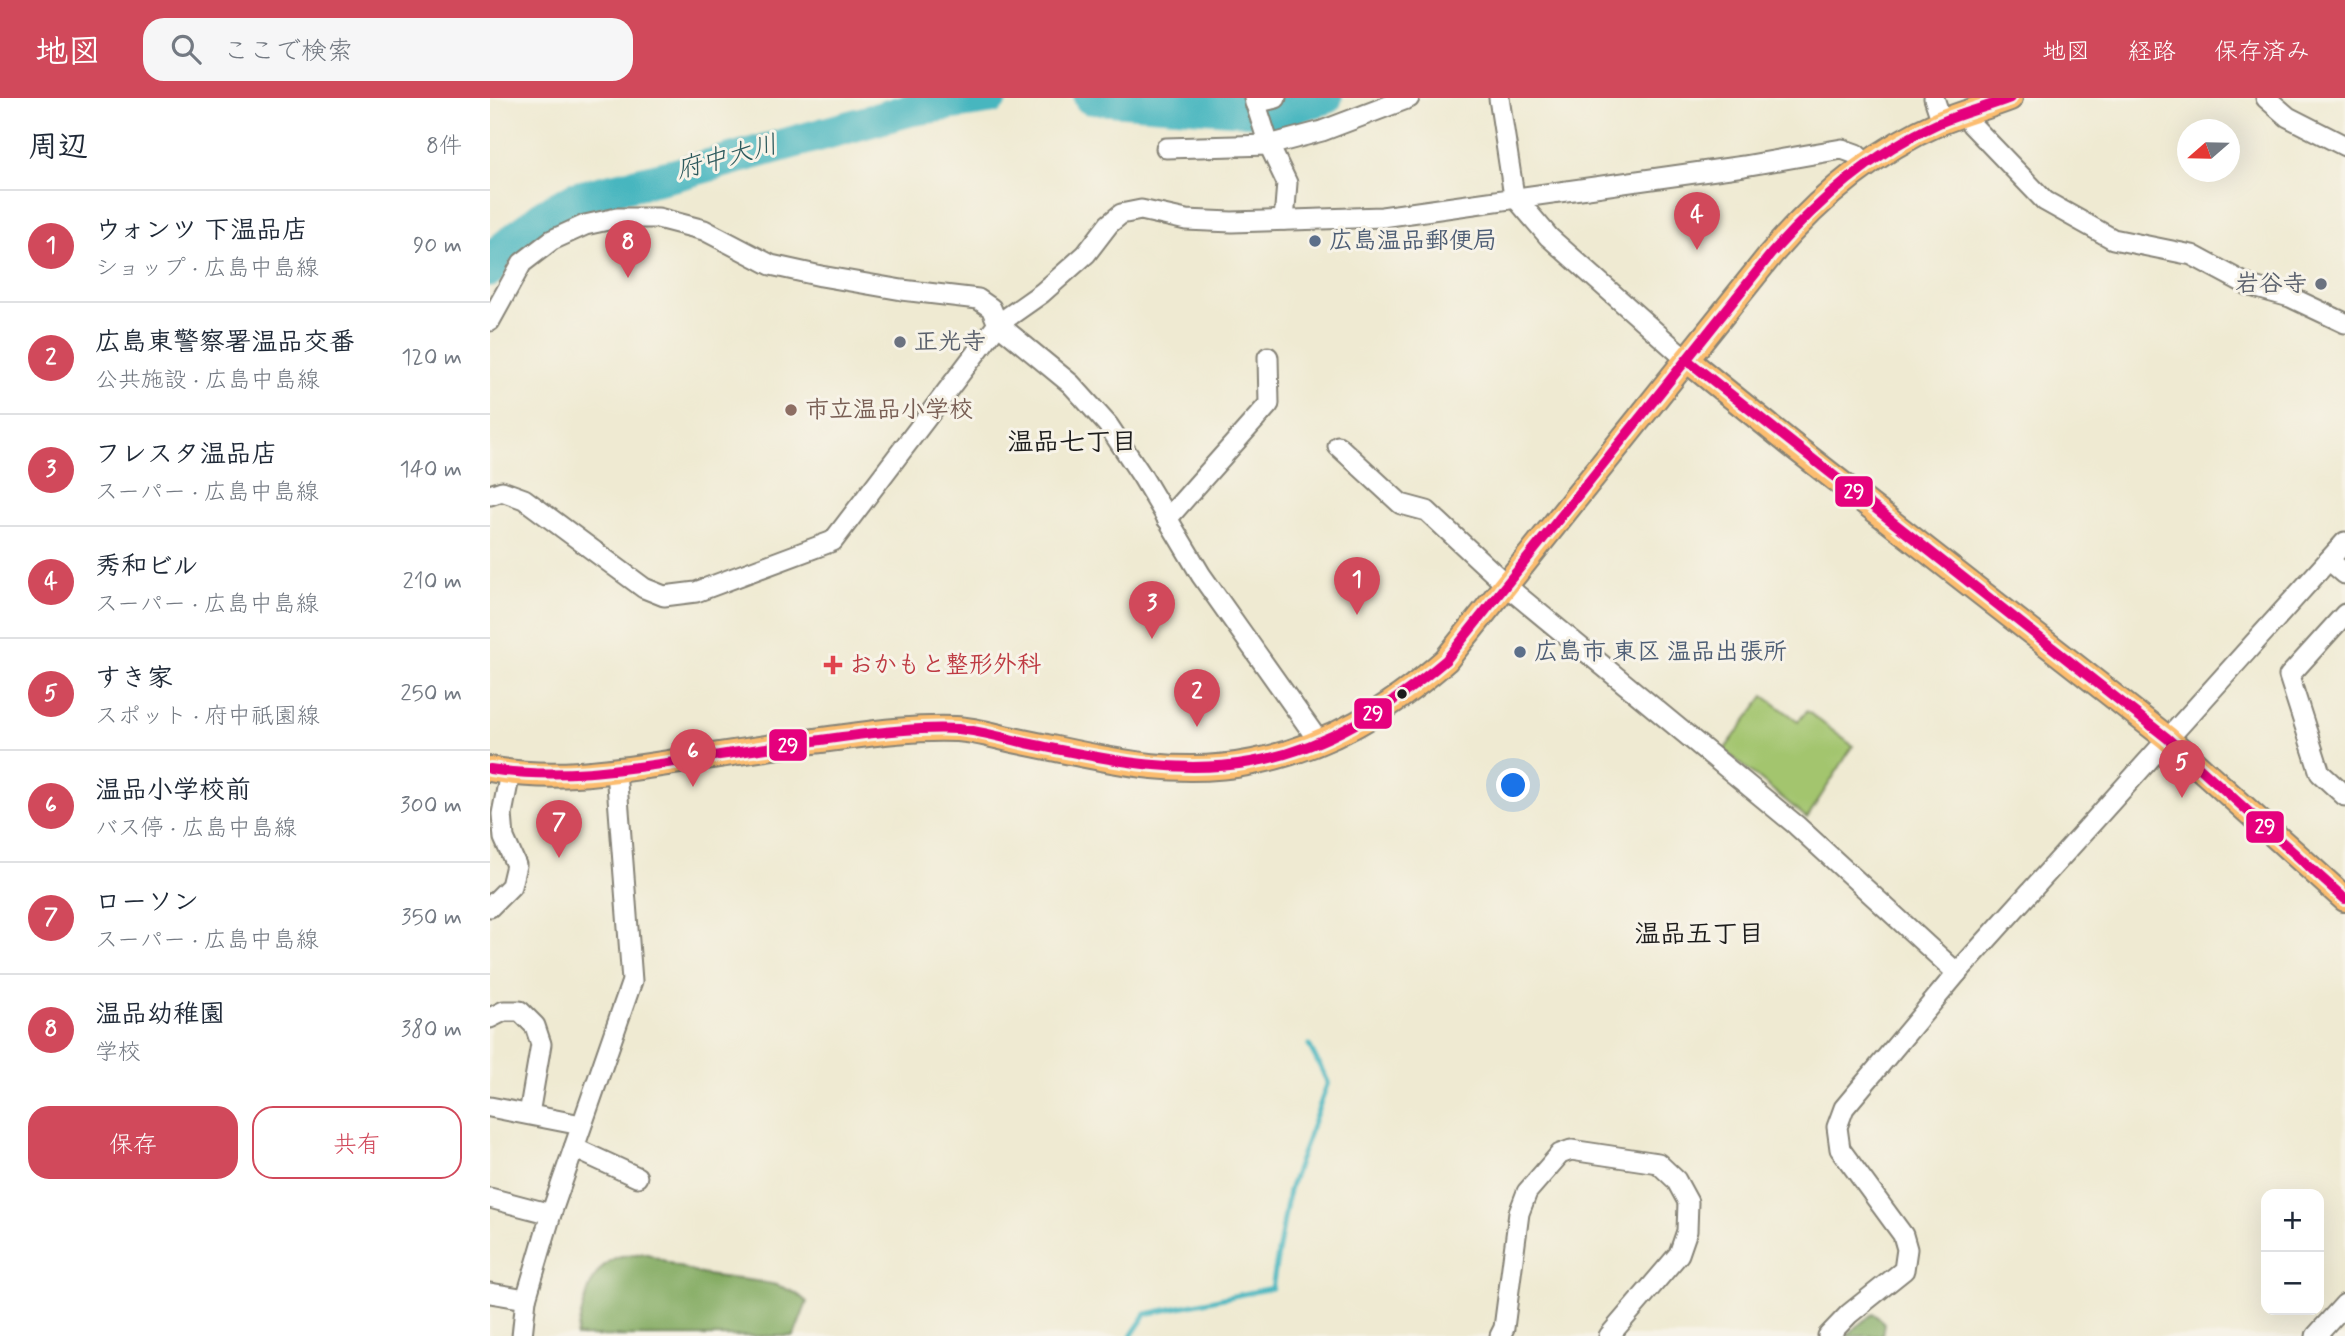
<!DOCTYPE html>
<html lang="ja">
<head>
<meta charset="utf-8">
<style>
	:root { --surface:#fff; --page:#f6f6f7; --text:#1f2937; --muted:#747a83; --line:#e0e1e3; --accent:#d1495b }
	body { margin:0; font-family:Mynerve,"Klee One",sans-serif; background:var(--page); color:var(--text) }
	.controls { position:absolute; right:21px; bottom:21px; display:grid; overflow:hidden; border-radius:14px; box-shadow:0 7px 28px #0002 }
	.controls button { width:63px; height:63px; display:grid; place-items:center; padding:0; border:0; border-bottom:2px solid var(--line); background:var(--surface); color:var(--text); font:35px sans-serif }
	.compass { position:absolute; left:1687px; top:21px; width:63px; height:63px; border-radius:50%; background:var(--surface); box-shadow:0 7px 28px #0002; rotate:250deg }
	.you { position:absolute; left:1024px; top:688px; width:24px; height:24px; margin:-18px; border:5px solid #fff; border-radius:50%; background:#1a73e8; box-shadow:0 0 0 10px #1a73e833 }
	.badge { display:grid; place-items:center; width:46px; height:46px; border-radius:50%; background:var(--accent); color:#fff; font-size:23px; font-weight:700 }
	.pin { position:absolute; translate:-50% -58px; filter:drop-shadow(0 2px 4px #0008) }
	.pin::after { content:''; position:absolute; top:37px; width:24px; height:21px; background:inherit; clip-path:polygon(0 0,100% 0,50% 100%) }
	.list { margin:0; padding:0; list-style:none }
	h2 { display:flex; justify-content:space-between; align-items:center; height:91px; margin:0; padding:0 28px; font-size:30px }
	h2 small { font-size:23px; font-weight:400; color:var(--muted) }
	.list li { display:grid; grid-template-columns:46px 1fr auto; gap:21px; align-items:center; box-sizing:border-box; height:112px; padding:0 28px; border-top:2px solid var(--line) }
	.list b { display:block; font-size:26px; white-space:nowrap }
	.list p { margin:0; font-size:23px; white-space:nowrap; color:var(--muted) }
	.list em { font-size:23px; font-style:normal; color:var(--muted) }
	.actions { display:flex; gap:14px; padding:21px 28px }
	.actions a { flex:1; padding:16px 0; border:2px solid var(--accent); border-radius:21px; text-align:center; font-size:24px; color:var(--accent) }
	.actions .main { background:var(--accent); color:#fff }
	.icon { flex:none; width:38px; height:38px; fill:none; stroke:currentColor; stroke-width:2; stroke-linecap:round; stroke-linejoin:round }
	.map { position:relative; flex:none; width:1855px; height:1238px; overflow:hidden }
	header { display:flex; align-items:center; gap:42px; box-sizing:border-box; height:98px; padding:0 35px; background:var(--accent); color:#fff }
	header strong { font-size:33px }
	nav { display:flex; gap:38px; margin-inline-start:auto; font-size:24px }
	.search { width:490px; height:63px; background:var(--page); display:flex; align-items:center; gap:18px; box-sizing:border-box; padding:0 24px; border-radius:21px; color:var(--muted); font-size:26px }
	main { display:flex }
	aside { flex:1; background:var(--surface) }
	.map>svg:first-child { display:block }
	.green { fill:#a3c56e; stroke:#607045; stroke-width:2 }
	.forest { fill:#82aa61; stroke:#4f633e; stroke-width:2 }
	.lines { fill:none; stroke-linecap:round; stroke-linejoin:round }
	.stream { stroke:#46b6bf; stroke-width:5 }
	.river { stroke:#46b6bf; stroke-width:33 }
	.minor-casing { stroke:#868377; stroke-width:23 }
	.major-casing { stroke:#868377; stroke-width:28 }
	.minor { stroke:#fff; stroke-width:19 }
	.major { stroke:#fcbd6f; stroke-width:24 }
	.bus-1-casing { stroke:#f7f3e8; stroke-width:16 }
	.bus-1 { stroke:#e5007d; stroke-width:10 }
	.service-dot { fill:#5c6f8a; stroke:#f7f3e8; stroke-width:2.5 }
	.worship-dot { fill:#6b7280; stroke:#f7f3e8; stroke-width:2.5 }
	.education-dot { fill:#8d6e63; stroke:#f7f3e8; stroke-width:2.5 }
	.health-dot { fill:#e0444e; stroke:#f7f3e8; stroke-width:2.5 }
	.bus-dot { fill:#1c1c1c; stroke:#f7f3e8; stroke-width:2.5 }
	.labels { text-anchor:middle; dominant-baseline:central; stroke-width:6; stroke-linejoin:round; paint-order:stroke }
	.service-label { font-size:24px; font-weight:bold; fill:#4e5e75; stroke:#f7f3e8; text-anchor:start }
	.worship-label { font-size:24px; font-weight:bold; fill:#5b616d; stroke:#f7f3e8; text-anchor:end }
	.education-label { font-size:24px; font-weight:bold; fill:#785e54; stroke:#f7f3e8; text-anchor:start }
	.health-label { font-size:24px; font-weight:bold; fill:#be3a42; stroke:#f7f3e8; text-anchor:start }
	.water-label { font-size:26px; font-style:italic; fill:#2d5a5d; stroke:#f7f3e8 }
	.neighbourhood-label { font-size:26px; font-weight:bold; fill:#1c1c1c; stroke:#f7f3e8 }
	.line-badge { stroke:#f7f3e8; stroke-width:2.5 }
	.badge-label { font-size:19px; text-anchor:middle; font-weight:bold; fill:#fff }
</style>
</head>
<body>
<header>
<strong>地図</strong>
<div class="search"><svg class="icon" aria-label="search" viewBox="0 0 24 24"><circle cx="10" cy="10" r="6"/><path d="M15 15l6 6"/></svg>ここで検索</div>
<nav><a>地図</a><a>経路</a><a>保存済み</a></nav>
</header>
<main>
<aside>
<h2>周辺<small>8件</small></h2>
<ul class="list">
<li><span class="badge">1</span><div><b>ウォンツ 下温品店</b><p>ショップ · 広島中島線</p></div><em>90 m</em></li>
<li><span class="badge">2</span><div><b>広島東警察署温品交番</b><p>公共施設 · 広島中島線</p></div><em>120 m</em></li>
<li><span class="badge">3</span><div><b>フレスタ温品店</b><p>スーパー · 広島中島線</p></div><em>140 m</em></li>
<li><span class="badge">4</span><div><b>秀和ビル</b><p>スーパー · 広島中島線</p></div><em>210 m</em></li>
<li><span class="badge">5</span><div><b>すき家</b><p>スポット · 府中祇園線</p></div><em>250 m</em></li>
<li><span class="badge">6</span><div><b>温品小学校前</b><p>バス停 · 広島中島線</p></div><em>300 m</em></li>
<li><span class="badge">7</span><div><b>ローソン</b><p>スーパー · 広島中島線</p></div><em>350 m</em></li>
<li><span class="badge">8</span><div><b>温品幼稚園</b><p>学校</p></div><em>380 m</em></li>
</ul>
<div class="actions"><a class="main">保存</a><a>共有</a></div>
</aside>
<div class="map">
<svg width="1855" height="1238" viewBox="0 0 1855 1238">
	<rect width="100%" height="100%" fill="#f7f3e8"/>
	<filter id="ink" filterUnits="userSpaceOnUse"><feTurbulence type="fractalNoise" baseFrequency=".0143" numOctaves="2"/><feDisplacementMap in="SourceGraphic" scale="14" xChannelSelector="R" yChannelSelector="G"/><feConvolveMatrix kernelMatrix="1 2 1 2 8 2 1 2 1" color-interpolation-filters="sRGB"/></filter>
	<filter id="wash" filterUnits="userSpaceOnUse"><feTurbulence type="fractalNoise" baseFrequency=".00686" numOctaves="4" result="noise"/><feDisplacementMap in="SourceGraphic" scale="28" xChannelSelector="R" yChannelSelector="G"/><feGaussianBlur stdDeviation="1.57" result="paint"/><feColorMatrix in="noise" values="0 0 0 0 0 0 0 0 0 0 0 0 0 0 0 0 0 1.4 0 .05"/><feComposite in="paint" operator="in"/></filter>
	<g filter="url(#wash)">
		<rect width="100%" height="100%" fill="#efead2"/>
		<!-- green -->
		<polygon class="green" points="1274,598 1308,623 1317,613 1363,648 1317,720 1234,652"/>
		<!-- forest -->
		<g class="forest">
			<path d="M155 1155C172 1161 190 1170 207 1175 242 1184 289 1177 317 1204L304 1238H86C93 1212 98 1169 128 1159 136 1156 147 1156 155 1155Z"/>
			<polygon points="1383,1215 1394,1225 1392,1238 1356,1238"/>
		</g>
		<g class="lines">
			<!-- stream -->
			<polyline class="stream" points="641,1238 656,1216 782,1190 799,1092 838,984 819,947"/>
			<!-- river -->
			<g class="river">
				<polyline points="600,0 788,14 836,0"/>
				<polyline points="0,172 8,154 55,116 85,100 188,76 420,12 501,0"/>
			</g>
		</g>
	</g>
	<g filter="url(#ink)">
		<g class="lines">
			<defs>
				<g id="minor">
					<polyline points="764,0 779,47 797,85 794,122"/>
					<polyline points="1009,0 1024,98 1059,139 1197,262"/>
					<polyline points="1444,0 1452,24"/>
					<polyline points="1776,0 1798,19 1855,48"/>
					<polyline points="765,5 786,0"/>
					<polyline points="1479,16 1481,26 1555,103 1623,141 1702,157 1760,188 1800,199 1855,225"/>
					<polyline points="676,50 779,47 832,33 919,0"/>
					<polyline points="0,223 32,165 62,142 95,127 127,120 168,120 214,132 281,167 331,178 412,192 488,201 501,210 508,226 581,286 618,327 652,378 711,477 830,645"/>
					<polyline points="848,348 911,406 937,413 1026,496 1306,727 1467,875"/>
					<polyline points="0,397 12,393 34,401 154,490 174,498 206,494 343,443 508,226 552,195 596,156 619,126 631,116 651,112 696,122 742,124 892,119 1254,68 1352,51 1366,56 1377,66"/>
					<polyline points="677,421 779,306 778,259"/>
					<polyline points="1839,462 1855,476"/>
					<polyline points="1855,516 1799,578 1830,675 1855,698"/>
					<polyline points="0,809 21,788 26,767 14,740 12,716 20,675"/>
					<polyline points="0,920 14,913 30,913 45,928 51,946 39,1016"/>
					<polyline points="0,1009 91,1027"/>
					<polyline points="84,1050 147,1079"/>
					<polyline points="0,1100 61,1116"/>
					<polyline points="0,1195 36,1201"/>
					<polyline points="32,1238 36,1201 61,1116 142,883 126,673"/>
					<polyline points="1010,1238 1014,1230 1029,1115 1037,1094 1070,1056 1081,1052 1168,1065 1186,1082 1198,1104 1197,1133 1189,1156 1119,1238"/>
					<polyline points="1338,1238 1359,1216 1414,1172 1417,1151 1413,1137 1350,1051 1347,1029 1354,1010 1467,875 1855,444"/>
					<polyline points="1826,1238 1855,1206"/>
				</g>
				<g id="major">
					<polyline points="1197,262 1301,346 1677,640 1855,801"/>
					<path d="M0 671C59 683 120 674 178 665 227 657 276 650 324 643 372 637 418 629 466 631 487 632 508 639 528 643 608 659 680 681 763 664 838 649 899 612 956 562L1281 156C1328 101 1382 54 1449 25 1472 15 1497 9 1520 0"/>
				</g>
			</defs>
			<!-- minor casing -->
			<use href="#minor" class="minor-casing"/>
			<!-- major casing -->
			<use href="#major" class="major-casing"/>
			<!-- minor -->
			<use href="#minor" class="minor"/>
			<!-- major -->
			<use href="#major" class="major"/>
			<defs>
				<g id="bus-1">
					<polyline points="1197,262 1677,640 1855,801"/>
					<path d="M0 671C69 682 137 671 205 661 254 653 303 646 352 639 391 634 430 629 468 631 491 633 514 640 536 645 611 660 685 678 761 664 836 651 899 610 956 562L1281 156C1329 102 1382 55 1449 25 1472 15 1497 9 1520 0"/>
				</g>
			</defs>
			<!-- bus-1 casing -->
			<use href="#bus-1" class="bus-1-casing"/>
			<!-- bus-1 -->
			<use href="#bus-1" class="bus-1"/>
		</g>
	</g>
	<!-- markers -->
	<g class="service-dot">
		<circle cx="825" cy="143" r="7"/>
		<circle cx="1030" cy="554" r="7"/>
	</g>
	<g class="worship-dot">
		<circle cx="1831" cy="186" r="7"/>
		<circle cx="410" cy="244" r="7"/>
	</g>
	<circle class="education-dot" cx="301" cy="312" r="7"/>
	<path class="health-dot" d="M339.5 556.5h7v7h7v7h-7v7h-7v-7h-7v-7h7z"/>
	<circle class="bus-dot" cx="912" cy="596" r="6"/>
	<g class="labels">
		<!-- service labels -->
		<g class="service-label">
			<text x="839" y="143">広島温品郵便局</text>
			<text x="1044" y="554">広島市 東区 温品出張所</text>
		</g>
		<!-- worship labels -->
		<g class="worship-label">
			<text x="1817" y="186">岩谷寺</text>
			<text x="424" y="244" text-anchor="start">正光寺</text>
		</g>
		<!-- education labels -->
		<g class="education-label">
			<text x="315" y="312">市立温品小学校</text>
		</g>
		<!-- health labels -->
		<g class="health-label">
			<text x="359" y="567">おかもと整形外科</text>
		</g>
		<!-- water labels -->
		<g class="water-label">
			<text transform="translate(237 60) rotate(-15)">府中大川</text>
		</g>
		<!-- neighbourhood labels -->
		<g class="neighbourhood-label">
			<text x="582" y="345">温品七丁目</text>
			<text x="1209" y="837">温品五丁目</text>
		</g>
	</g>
	<g class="line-badge">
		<rect x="1344" y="377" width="40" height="33" rx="7" fill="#e5007d"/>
		<rect x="863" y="599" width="40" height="33" rx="7" fill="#e5007d"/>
		<rect x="278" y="630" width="40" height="34" rx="7" fill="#e5007d"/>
		<rect x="1755" y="712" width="40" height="34" rx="7" fill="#e5007d"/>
	</g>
	<g class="badge-label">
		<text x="1364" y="400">29</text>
		<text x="883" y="622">29</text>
		<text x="298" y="654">29</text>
		<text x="1775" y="735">29</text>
	</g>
</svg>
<div class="controls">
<button>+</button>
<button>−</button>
</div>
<svg class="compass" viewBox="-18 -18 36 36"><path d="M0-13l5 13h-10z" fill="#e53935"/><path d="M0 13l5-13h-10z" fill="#747a83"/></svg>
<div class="you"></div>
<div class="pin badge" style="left:867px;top:517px">1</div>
<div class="pin badge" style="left:707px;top:629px">2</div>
<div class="pin badge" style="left:662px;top:541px">3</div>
<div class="pin badge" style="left:1207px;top:152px">4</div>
<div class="pin badge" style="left:1692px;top:700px">5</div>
<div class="pin badge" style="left:203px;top:689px">6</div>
<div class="pin badge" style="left:69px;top:760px">7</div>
<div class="pin badge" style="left:138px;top:180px">8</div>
</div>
</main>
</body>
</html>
